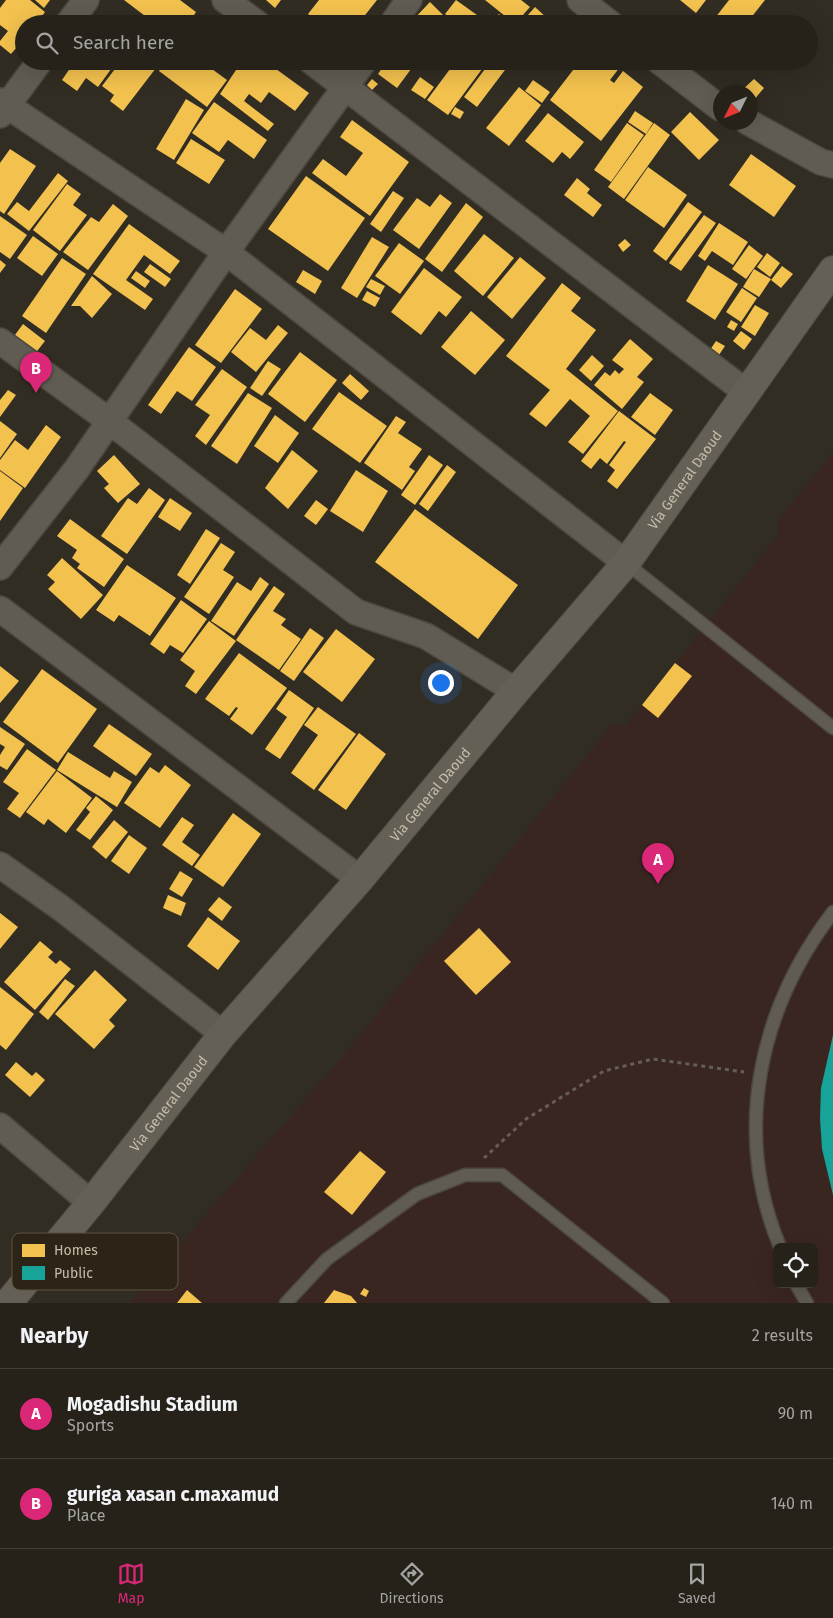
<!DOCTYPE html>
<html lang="en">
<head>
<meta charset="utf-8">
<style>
	:root { --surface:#26221a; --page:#322f27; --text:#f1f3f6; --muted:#a4a4a2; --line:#423f39; --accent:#db2777 }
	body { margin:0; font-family:"Fira Sans",sans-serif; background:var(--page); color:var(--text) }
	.controls { position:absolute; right:15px; bottom:15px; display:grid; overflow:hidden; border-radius:8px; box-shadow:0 5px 20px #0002 }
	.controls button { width:45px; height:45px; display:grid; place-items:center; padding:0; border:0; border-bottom:1px solid var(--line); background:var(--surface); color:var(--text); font:25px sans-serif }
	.compass { position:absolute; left:713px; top:85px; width:45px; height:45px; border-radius:50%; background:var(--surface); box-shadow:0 5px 20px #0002; rotate:227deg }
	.you { position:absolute; left:440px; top:682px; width:18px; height:18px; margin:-12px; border:4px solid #fff; border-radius:50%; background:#1a73e8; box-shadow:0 0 0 8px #1a73e833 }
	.badge { display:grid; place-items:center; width:32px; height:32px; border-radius:50%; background:var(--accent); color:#fff; font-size:16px; font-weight:700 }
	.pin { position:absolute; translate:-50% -41px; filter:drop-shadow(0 1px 2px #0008) }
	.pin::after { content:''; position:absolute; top:26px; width:18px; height:15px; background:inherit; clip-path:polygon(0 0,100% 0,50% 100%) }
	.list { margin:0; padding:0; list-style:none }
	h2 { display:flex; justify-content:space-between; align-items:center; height:65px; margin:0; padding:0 20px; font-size:21px }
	h2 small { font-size:16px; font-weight:400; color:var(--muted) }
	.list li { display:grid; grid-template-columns:32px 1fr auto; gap:15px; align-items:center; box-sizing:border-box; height:90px; padding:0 20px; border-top:1px solid var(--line) }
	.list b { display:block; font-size:19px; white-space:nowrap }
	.list p { margin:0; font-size:16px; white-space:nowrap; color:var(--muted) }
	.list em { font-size:16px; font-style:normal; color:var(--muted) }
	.icon { flex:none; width:28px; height:28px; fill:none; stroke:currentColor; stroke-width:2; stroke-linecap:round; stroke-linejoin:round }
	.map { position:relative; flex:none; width:833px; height:1303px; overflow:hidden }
	.search { position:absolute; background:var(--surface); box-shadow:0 5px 20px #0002; left:15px; right:15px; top:15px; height:55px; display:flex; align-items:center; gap:12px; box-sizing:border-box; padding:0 18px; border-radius:28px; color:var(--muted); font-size:19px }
	.sheet { height:245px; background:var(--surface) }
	nav { display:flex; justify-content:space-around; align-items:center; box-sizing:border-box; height:70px; border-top:1px solid var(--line); background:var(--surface); font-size:14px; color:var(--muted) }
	nav a { display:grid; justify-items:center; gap:2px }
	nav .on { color:var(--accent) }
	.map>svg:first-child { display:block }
	.green { fill:#3a2621; fill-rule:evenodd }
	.homes { fill:#f2c14e }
	.public { fill:#17a398 }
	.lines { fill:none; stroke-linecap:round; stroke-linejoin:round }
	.service-casing { stroke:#4c4841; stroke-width:15 }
	.minor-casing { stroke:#4c4841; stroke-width:28 }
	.secondary-casing { stroke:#4c4841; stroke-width:30 }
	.path { stroke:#645e56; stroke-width:3; stroke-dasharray:4 4; stroke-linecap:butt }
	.service { stroke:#605c52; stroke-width:12 }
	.minor { stroke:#605c52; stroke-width:25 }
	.secondary { stroke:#656056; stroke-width:28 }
	.labels { text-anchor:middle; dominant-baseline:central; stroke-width:5; stroke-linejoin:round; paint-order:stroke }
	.street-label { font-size:14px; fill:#c5bdaa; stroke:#2c2517 }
	.key { fill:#2c2517; stroke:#5a5343; stroke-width:1 }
	.key-label { font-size:14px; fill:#c5bdaa }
</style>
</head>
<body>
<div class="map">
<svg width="833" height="1303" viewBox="0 0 833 1303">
	<rect width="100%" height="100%" fill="#322d23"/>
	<!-- green -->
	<path class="green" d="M833 453V1303H130L355 1042 613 724 625 726 778 535V521ZM777 1247H814V1284H777Z"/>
	<!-- homes -->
	<g class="homes">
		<polygon points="6,0 30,0 45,12 36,24 24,24 24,39 11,54 0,45 0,41 8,31 0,25 0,8"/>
		<polygon points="35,0 50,0 44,8"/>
		<polygon points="124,0 180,0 196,12 188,24 151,24 153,22"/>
		<polygon points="266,0 281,0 275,8"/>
		<polygon points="319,0 377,0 358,24 332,24 336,19 333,16 327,24 320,24 308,14"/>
		<polygon points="456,0 484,20 481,24 458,24 445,14"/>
		<polygon points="485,0 521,0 530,7 515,24"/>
		<polygon points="680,0 706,0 696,13"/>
		<polygon points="729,0 765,0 746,24 722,24 715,18"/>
		<polygon points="430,2 452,24 409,24"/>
		<polygon points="535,7 548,19 543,24 520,24"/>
		<polygon points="499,14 511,24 490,24"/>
		<polygon points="75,61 117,61 98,87 86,78 77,91 62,80"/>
		<polygon points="121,61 147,61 156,68 123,111 110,101 114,95 102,86"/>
		<polygon points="166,61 201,61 227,80 207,107 159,71"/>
		<polygon points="242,61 265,61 309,93 295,111 269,92 261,103 249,94 244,101 274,124 268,131 220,94"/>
		<polygon points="387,61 417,61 397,88 378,74"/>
		<polygon points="456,61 488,61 448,115 427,100"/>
		<polygon points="491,61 502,61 508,66 477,107 464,97"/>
		<polygon points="580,61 612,61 620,67 610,80 614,83 623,71 643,87 601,141 550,100"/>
		<polygon points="420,77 434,87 425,99 411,90"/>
		<polygon points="372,79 378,84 372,90 367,85"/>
		<polygon points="754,79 764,88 752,102 750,92 740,92"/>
		<polygon points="533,80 550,92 542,103 525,91"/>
		<polygon points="519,87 541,105 509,146 486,128"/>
		<polygon points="186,99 204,110 174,160 156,149"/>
		<polygon points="214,102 267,140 254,159 228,140 219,152 192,133"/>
		<polygon points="455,107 464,112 460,119 451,114"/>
		<polygon points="635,111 653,123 646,134 628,122"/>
		<polygon points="690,112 719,140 699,160 671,132"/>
		<polygon points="548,113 584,142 570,159 562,152 553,163 525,141"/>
		<polygon points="352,120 409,162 370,216 312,173 323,159 346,176 363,153 340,137"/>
		<polygon points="627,123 644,135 611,182 594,170"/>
		<polygon points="654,123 670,135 624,199 608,187"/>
		<polygon points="191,139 225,160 209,184 176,163"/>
		<polygon points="10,149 36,166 4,214 0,211 0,163"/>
		<polygon points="751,154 796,186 774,217 729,185"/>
		<polygon points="648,167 687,195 664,228 625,200"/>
		<polygon points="58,173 68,181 29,231 7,214 17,202 29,211"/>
		<polygon points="306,176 365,218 328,271 268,229"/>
		<polygon points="577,178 590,189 587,193 602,205 593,217 564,195"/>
		<polygon points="67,184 81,194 73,205 87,215 60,251 33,230"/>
		<polygon points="393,191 404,198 381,232 370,224"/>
		<polygon points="440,194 452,203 419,249 393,230 417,198 430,207"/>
		<polygon points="688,202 702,212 666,261 653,251"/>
		<polygon points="466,203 483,217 442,272 425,259"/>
		<polygon points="113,204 128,216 88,270 63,252 91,217 99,222"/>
		<polygon points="704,215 716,223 681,271 669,263"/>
		<polygon points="0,216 27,235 10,259 0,252"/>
		<polygon points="719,223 748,242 733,265 712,251 705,261 698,256"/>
		<polygon points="129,224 180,261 170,274 144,255 126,280 153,299 145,310 93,274"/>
		<polygon points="484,234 514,258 483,296 454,271"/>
		<polygon points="33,236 58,254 42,276 17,258"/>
		<polygon points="372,237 389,247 357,298 341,288"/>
		<polygon points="625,239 631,245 623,252 618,245"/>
		<polygon points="399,243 424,261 400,294 375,276"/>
		<polygon points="749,245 763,256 746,279 732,269"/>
		<polygon points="767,253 780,263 770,277 757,267"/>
		<polygon points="520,257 546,278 512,319 487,297"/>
		<polygon points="62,258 86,274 46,333 22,316"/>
		<polygon points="0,260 6,265 0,273"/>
		<polygon points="150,264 171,279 165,287 144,272"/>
		<polygon points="708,265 738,284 715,320 686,301"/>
		<polygon points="782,266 793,274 781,288 771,280"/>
		<polygon points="424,268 462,297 446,317 439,311 421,335 391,312"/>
		<polygon points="754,269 771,279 759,297 743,287"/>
		<polygon points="303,270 322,281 315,294 296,282"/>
		<polygon points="136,271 150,281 145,288 131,278"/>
		<polygon points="92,276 112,294 92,318 80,306 71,306"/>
		<polygon points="371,279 385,286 380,295 366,287"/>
		<polygon points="562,283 581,298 571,311 596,330 566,369 618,411 583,454 568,442 590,416 570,399 546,427 529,414 550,390 506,356"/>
		<polygon points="742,288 757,298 741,322 726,312"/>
		<polygon points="235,289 262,309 221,363 195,345"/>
		<polygon points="367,291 380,298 375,307 362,300"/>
		<polygon points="755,305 769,313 755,336 741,327"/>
		<polygon points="471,311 505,340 475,375 441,347"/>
		<polygon points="731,320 738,324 734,331 727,327"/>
		<polygon points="23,324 45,341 34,355 12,339"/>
		<polygon points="278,325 288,333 256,372 231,352 250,328 266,340"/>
		<polygon points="741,331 752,339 744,350 733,341"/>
		<polygon points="630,339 653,359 637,377 644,382 622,409 594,385 605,372 610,376 615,370 619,374 624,369 612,360"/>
		<polygon points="716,341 725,346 719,355 710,350"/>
		<polygon points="189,347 216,367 192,401 177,391 161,414 148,405"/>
		<polygon points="300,352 337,380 305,422 268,394"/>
		<polygon points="592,355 604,366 591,381 579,370"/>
		<polygon points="268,361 281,369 262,396 250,388"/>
		<polygon points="222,369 247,387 206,445 195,436 210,415 195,405"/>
		<polygon points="350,374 369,391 361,400 342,383"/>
		<polygon points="8,390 16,395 0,417 0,400"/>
		<polygon points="339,392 387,426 360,463 312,429"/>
		<polygon points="248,393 272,408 237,464 211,446"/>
		<polygon points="650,393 673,410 655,435 631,417"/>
		<polygon points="619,411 656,439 617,489 607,481 615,470 609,465 626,442 624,441 607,464 600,458 591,469 581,461"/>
		<polygon points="275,415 299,433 278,463 254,446"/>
		<polygon points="396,416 406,422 398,433 422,449 409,467 415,471 402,490 364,463"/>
		<polygon points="0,421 17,434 0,458"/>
		<polygon points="46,425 61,437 25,488 0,470 0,460 15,440 28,450"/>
		<polygon points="292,450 318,471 288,509 265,488"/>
		<polygon points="114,455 140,484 118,503 104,488 109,484 97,471"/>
		<polygon points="429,455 443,465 415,505 401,495"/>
		<polygon points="447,465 456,472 428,511 419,504"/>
		<polygon points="356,470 388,491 363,532 330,511"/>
		<polygon points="0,471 23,488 0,521"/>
		<polygon points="149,488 165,500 127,554 101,536 128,498 137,504"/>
		<polygon points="170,498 192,513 180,531 158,517"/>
		<polygon points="316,500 328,509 316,525 304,516"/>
		<polygon points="415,509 518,585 478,639 375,562"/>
		<polygon points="70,519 124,559 104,587 77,568 80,564 72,558 77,550 57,536"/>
		<polygon points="206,529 220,538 190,584 177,575"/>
		<polygon points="221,543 235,552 223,570 234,577 209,614 184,597"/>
		<polygon points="62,558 103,595 81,619 48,589 55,582 47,575"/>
		<polygon points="127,565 176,598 150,636 119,615 114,622 96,610"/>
		<polygon points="260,577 269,584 234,636 211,621 237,582 251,591"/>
		<polygon points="274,586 285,594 273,611 286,619 281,625 301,639 279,670 236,640"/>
		<polygon points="181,600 207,619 183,653 170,645 164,654 150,644"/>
		<polygon points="209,621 236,641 196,694 185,686 195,671 180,660"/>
		<polygon points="310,628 324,638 294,681 280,671"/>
		<polygon points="336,629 375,659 342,702 303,672"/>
		<polygon points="239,653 287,688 252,735 230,719 238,708 236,707 229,716 205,699"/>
		<polygon points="675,663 692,676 658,718 642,705"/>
		<polygon points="0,666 19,681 0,703"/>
		<polygon points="42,669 97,709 58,763 3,722"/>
		<polygon points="289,690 314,708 280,759 265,749 287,717 276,709"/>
		<polygon points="318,707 356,734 314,790 291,773 318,735 304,725"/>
		<polygon points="109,724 152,754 136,776 93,746"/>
		<polygon points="0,727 25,744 7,770 0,766 0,755 5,747 0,744"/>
		<polygon points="359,733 386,754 346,810 318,790"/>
		<polygon points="27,749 56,770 20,818 7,809 19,793 3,782"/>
		<polygon points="68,752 110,778 114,771 132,782 117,807 57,770"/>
		<polygon points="165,765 191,785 160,828 124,803 150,767 159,773"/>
		<polygon points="57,771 92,798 66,833 48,819 44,825 26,812"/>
		<polygon points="96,796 113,810 90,840 76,830 90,812 86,808"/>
		<polygon points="233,813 261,834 223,887 194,867"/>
		<polygon points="182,817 194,825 182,842 200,855 192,866 162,845"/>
		<polygon points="114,820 128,832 106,859 92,847"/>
		<polygon points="129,835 147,848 129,874 111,861"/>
		<polygon points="180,871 193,879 182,897 169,889"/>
		<polygon points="168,895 186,903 181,916 163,908"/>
		<polygon points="219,897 232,907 222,921 208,910"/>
		<polygon points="0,913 18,927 0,949"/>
		<polygon points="208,917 240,941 218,970 187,946"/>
		<polygon points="479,928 511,962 476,995 444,961"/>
		<polygon points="40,941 53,952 48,957 56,964 60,960 71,969 35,1010 4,982"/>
		<polygon points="95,970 127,1000 109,1020 115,1026 94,1049 55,1014"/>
		<polygon points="65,979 75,986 48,1020 39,1012"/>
		<polygon points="0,987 34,1014 6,1050 0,1045"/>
		<polygon points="16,1062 32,1076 36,1072 45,1080 30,1097 5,1075"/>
		<polygon points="360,1151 386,1172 352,1215 324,1192"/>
		<polygon points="364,1288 369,1291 366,1297 360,1294"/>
		<polygon points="187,1290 202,1303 177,1303"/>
		<polygon points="334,1290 351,1296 357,1303 324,1303"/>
	</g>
	<!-- public -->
	<polygon class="public" points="833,1035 833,1195 822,1149 820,1118 821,1088"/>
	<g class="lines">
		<defs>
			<g id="service">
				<polyline points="626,563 833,728"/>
				<path d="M780 1247C732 1131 759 1009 833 912"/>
				<polyline points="796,1284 807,1303"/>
				<polyline points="286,1303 327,1259 417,1194 465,1175 502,1175 663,1303"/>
			</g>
			<g id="minor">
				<polyline points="225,0 258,24"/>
				<polyline points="580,0 611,24"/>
				<polyline points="68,24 86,0"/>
				<polyline points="392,24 409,0"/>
				<polyline points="311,61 746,392"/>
				<polyline points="659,61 720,108"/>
				<polyline points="0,101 226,252 626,563"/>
				<polyline points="0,115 40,61"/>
				<polyline points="748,122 821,162 833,165"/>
				<polyline points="0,341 108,420 356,612 426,636 516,691"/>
				<polyline points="0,567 76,470 226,252 364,61"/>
				<polyline points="0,609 360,879"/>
				<polyline points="0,865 61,908 223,1034"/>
				<polyline points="0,1126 91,1203"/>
			</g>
			<g id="secondary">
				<path id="s1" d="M8 1303 91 1203 223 1034 360 879 516 691 626 563 833 270"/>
			</g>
		</defs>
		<!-- service casing -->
		<use href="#service" class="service-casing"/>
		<!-- minor casing -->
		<use href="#minor" class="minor-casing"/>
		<!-- secondary casing -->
		<use href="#secondary" class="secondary-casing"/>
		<!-- path -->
		<polyline class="path" points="484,1158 526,1119 604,1071 653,1059 744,1072"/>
		<!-- service -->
		<use href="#service" class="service"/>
		<!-- minor -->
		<use href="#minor" class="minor"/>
		<!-- secondary -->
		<use href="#secondary" class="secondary"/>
	</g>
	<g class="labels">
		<!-- street labels -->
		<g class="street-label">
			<text stroke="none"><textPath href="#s1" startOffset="1066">Via General Daoud</textPath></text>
			<text stroke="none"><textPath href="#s1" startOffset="661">Via General Daoud</textPath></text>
			<text stroke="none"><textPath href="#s1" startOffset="256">Via General Daoud</textPath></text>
		</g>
	</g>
	<!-- legend -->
	<rect x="12" y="1233" width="166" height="57" rx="8" class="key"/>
	<rect x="22" y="1244" width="23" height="13" fill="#f2c14e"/>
	<rect x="22" y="1266" width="23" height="14" fill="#17a398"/>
	<g class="key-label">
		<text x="54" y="1255">Homes</text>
		<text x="54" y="1278">Public</text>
	</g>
</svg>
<div class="controls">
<button><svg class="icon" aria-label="locate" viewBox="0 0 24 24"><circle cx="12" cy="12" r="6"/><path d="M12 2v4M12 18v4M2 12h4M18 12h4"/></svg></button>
</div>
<svg class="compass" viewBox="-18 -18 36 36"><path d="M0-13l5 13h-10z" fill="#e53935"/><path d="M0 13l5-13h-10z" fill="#a4a4a2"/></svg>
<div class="you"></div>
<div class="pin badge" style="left:658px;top:884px">A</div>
<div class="pin badge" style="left:36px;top:393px">B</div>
<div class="search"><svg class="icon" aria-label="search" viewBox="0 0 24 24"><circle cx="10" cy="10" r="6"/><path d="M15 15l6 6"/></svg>Search here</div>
</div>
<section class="sheet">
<h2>Nearby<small>2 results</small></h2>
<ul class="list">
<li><span class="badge">A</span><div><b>Mogadishu Stadium</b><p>Sports</p></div><em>90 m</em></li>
<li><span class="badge">B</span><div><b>guriga xasan c.maxamud</b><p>Place</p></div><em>140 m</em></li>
</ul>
</section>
<nav>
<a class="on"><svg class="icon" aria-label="map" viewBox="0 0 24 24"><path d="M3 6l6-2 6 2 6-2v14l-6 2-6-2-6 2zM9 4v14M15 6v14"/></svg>Map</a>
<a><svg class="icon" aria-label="directions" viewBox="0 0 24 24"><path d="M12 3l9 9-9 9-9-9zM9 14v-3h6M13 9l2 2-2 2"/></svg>Directions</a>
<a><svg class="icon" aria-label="saved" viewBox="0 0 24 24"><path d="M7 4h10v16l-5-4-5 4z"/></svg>Saved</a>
</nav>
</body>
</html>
